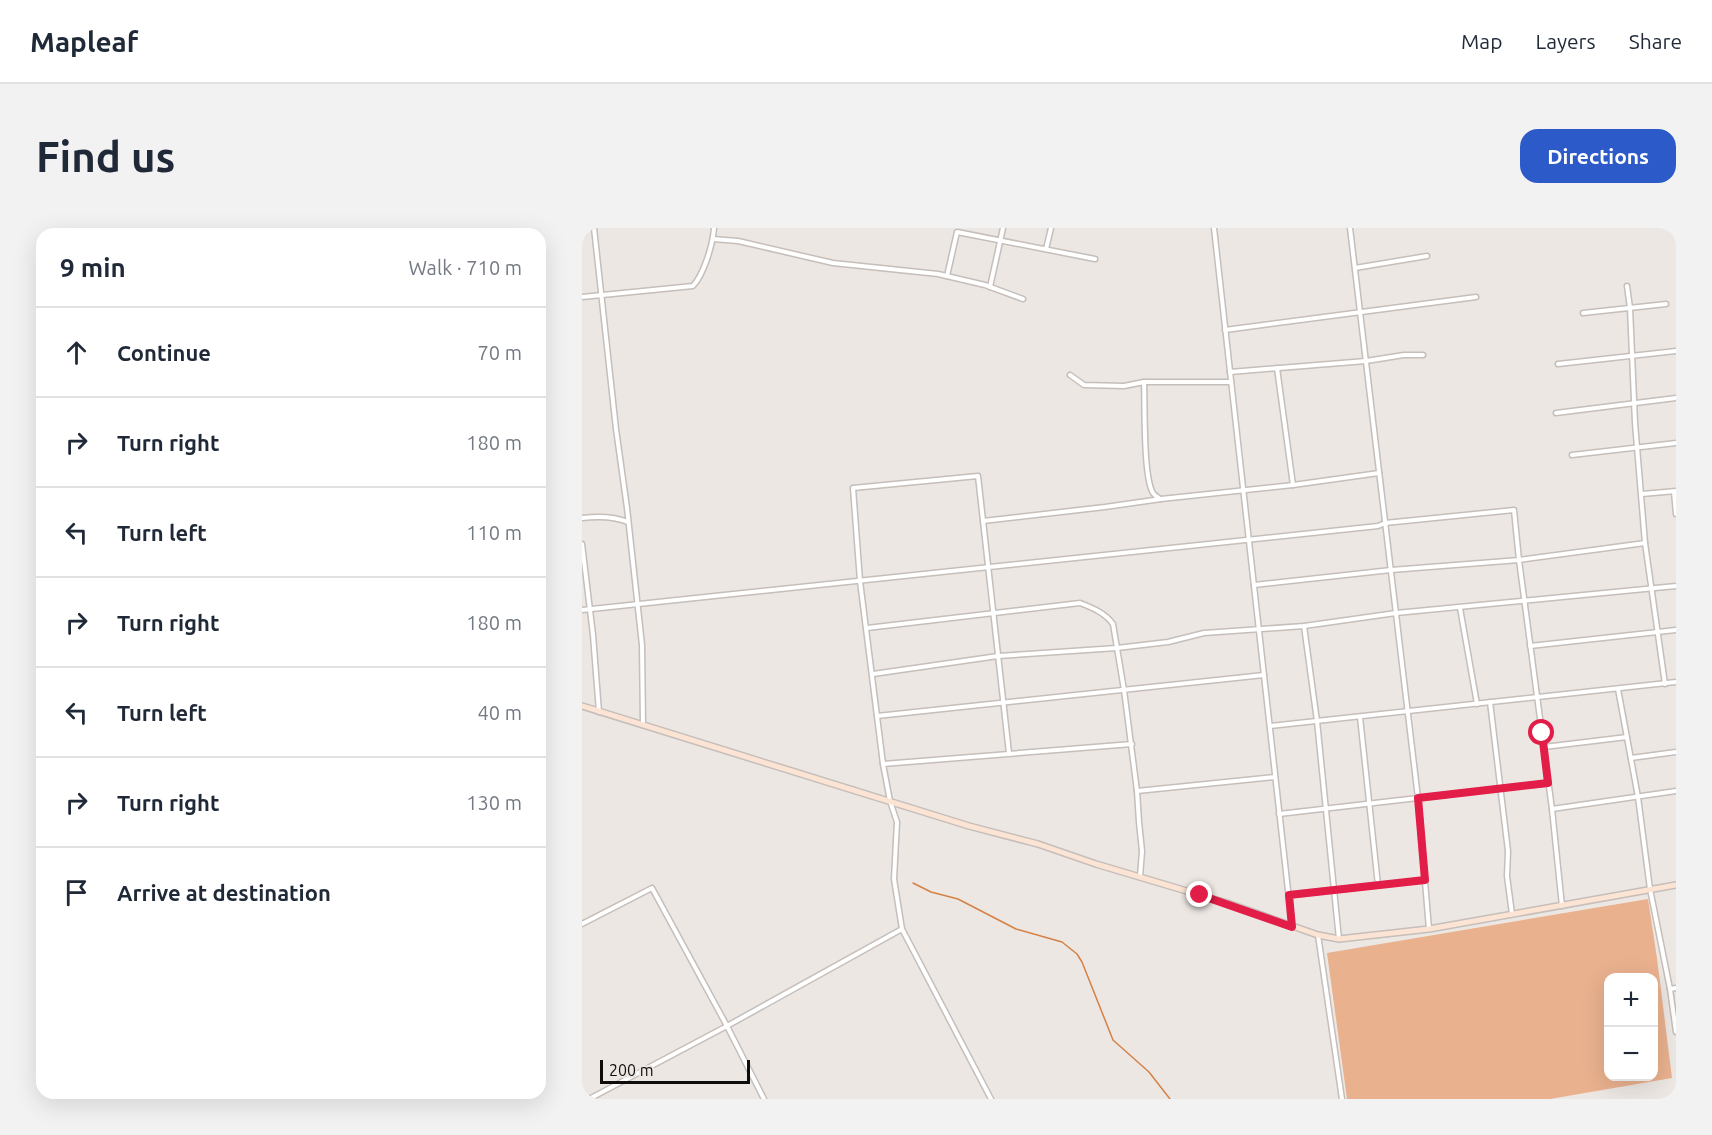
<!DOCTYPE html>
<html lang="en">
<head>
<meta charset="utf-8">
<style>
	:root { --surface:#fff; --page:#f2f2f3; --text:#1f2937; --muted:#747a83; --line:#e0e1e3; --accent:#2c5ac9 }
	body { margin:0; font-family:Ubuntu,sans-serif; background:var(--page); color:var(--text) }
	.controls { position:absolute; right:18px; bottom:18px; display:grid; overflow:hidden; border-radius:12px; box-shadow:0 6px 24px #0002 }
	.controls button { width:54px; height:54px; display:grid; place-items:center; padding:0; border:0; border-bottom:2px solid var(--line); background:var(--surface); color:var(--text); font:30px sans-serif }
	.scale { position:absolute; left:18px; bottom:15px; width:150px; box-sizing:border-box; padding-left:6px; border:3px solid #0f0d0c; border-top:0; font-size:16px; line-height:21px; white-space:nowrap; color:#0f0d0c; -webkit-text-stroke:4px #ede7e3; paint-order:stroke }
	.stop { position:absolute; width:18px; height:18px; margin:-14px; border:4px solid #e11d48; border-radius:50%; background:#fff }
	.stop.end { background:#e11d48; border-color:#fff; box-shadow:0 2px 6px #0008 }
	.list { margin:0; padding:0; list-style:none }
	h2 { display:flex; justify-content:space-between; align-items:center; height:78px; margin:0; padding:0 24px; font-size:26px }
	h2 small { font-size:20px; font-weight:400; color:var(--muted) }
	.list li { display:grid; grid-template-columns:39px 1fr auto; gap:18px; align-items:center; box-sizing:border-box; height:90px; padding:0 24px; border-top:2px solid var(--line) }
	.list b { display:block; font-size:22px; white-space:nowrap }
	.list em { font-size:20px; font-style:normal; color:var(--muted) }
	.icon { flex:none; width:33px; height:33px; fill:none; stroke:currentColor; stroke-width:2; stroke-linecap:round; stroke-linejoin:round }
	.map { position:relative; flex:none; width:1094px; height:871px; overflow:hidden; border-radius:18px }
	header { display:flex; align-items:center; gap:36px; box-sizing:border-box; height:84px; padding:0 30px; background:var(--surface); border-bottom:2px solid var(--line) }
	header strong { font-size:28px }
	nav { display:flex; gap:33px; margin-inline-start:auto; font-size:21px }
	.intro { display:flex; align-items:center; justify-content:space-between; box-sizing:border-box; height:144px; padding:0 36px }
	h1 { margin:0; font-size:42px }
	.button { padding:15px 27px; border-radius:18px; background:var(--accent); color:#fff; font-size:21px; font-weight:700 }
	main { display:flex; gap:36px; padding:0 36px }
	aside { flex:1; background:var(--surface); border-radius:18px; box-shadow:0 6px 24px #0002 }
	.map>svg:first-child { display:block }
	.green { fill:#e9b18e; fill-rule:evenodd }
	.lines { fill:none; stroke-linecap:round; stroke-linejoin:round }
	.stream { stroke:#d58145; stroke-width:1.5 }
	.street-casing { stroke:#c5beba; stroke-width:7 }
	.secondary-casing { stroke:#c5beba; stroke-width:8 }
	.street { stroke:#fff; stroke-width:4 }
	.secondary { stroke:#fce4d4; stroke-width:5 }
	.route { stroke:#e11d48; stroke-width:8 }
</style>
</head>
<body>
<header>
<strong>Mapleaf</strong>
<nav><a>Map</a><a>Layers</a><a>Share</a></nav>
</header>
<div class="intro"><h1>Find us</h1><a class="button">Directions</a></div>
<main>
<aside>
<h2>9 min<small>Walk · 710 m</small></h2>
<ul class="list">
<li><svg class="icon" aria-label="ahead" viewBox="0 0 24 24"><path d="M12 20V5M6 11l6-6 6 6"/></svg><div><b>Continue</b></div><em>70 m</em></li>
<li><svg class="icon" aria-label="right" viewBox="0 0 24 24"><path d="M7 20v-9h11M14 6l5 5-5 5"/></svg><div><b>Turn right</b></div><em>180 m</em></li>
<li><svg class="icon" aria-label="left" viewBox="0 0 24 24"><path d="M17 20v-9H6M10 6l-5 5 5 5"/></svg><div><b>Turn left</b></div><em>110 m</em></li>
<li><svg class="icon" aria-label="right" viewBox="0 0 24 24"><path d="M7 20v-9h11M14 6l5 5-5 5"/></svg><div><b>Turn right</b></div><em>180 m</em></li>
<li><svg class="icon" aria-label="left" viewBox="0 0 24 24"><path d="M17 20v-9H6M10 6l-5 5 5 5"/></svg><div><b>Turn left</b></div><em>40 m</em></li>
<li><svg class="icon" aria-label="right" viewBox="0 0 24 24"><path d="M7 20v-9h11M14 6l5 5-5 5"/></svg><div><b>Turn right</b></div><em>130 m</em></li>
<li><svg class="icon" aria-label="arrive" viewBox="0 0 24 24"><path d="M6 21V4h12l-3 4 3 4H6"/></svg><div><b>Arrive at destination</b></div></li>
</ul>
</aside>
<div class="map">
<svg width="1094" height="871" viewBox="0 0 1094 871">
	<rect width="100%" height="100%" fill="#ede7e3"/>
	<!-- green -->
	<path class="green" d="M1066 671 1075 730 1090 850 968 871H765L745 725ZM1026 750H1072V848H1026Z"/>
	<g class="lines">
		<!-- stream -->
		<polyline class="stream" points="331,655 349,664 376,671 434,701 480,714 495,726 500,734 531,812 567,844 588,871"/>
		<defs>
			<g id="street">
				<polyline points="12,0 34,201 45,280 60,417 61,497"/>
				<polyline points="632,0 710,698"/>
				<polyline points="768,0 836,570 847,701"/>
				<polyline points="131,11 156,13 251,35 356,46 403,57 441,71"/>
				<polyline points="464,21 469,0"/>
				<polyline points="773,40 845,28"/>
				<polyline points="365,48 375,4 513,31"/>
				<polyline points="1045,58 1048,80 1053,195 1063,315 1083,456"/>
				<polyline points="408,59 421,0"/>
				<path d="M0 69 111 58C122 46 131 16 132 0"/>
				<polyline points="1001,85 1084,76"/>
				<polyline points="643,102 894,69"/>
				<polyline points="976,136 1094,123"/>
				<polyline points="695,140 711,257"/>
				<polyline points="648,144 784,133 822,127 841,127"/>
				<polyline points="488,147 502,157 542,158 562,154 649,154"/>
				<path d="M562 154C563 176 561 249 571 265 573 268 574 268 578 271"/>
				<polyline points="974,185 1094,170"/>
				<polyline points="990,227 1094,215"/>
				<polyline points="1092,264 1094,286"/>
				<polyline points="1060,266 1094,263"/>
				<path d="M0 290C16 288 31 288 46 294"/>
				<polyline points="401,293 523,279 579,271 711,257 797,245"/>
				<polyline points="0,316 11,407 17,484"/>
				<polyline points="672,357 809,342 937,332 1063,315"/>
				<polyline points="878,380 895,476"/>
				<polyline points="0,382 796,298 803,295 932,282 937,332 970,581 980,678"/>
				<polyline points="722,398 735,493 757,711"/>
				<path d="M285 400 498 375C511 380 523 385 531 396L542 462 555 563 557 594 560 623 558 649"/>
				<polyline points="948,418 1094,402"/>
				<polyline points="291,446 416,428 535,420 586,414 622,405 722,398 814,385 1094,358"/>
				<polyline points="1036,461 1056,569 1068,661 1088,761 1094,804"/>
				<polyline points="908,474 926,623 925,648 930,686"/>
				<polyline points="295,488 682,447"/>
				<polyline points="778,489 796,657"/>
				<polyline points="688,498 1094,454"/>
				<polyline points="962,519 1045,509"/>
				<polyline points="1049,530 1094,524"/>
				<polyline points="301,536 550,516"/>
				<polyline points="555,563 693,549"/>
				<polyline points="970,581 1094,563"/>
				<polyline points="697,586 966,555"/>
				<polyline points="707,667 843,652"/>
				<polyline points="0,696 70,660 145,798 182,871"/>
				<polyline points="736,707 760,871"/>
				<polyline points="1088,761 1094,760"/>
				<polyline points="7,871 145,798 320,701"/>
				<polyline points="409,871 320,701 312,651 315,594 308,573 301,536 278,353 271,260 396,248 427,525"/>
			</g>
			<polyline id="secondary" points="0,478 387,598 456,616 514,636 645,675 736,707 757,711 847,701 1094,657"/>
		</defs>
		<!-- street casing -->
		<use href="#street" class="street-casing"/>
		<!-- secondary casing -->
		<use href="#secondary" class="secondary-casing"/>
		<!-- street -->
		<use href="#street" class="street"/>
		<!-- secondary -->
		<use href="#secondary" class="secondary"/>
	</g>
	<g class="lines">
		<!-- route -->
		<polyline class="route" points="618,667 710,699 707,667 843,652 836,570 966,555 960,505"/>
	</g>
</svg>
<div class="controls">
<button>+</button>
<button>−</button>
</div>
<div class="scale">200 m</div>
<div class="stop" style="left:960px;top:505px"></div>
<div class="stop end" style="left:618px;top:667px"></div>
</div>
</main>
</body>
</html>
